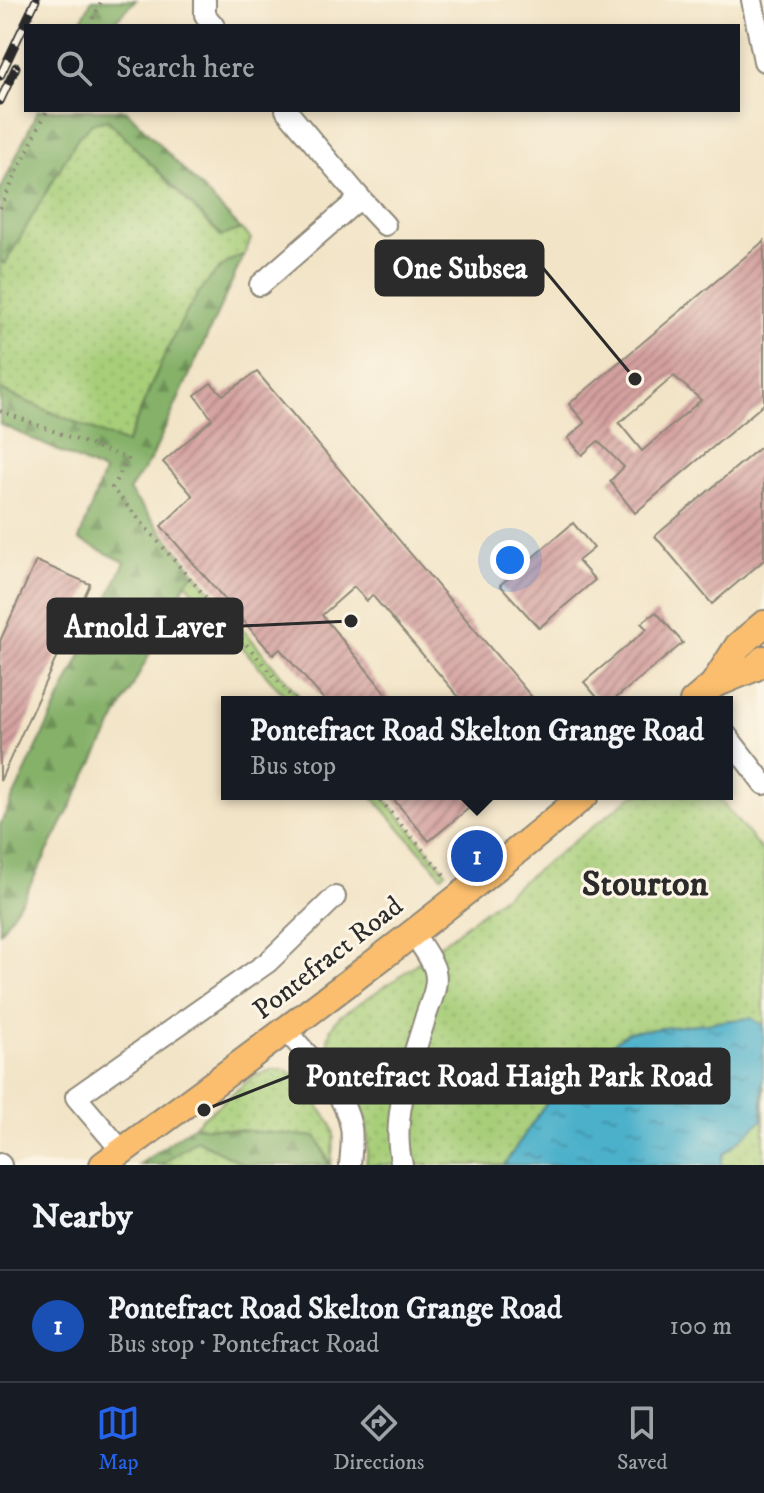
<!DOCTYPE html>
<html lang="en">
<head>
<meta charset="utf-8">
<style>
	:root { --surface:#171b24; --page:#20242c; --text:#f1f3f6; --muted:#9ea1a6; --line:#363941; --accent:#2563eb }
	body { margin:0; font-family:"IM FELL DW Pica",serif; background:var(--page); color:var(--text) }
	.you { position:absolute; left:510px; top:560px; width:28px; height:28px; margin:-20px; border:6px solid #fff; border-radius:50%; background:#1a73e8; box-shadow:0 0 0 12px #1a73e833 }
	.badge { display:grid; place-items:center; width:52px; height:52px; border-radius:50%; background:var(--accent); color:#fff; font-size:26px; font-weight:700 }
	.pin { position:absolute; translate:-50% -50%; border:4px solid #fff; box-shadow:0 2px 8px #0006 }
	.popup { position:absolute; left:221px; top:696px; width:512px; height:104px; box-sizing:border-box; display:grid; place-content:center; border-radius:0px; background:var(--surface); filter:drop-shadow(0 2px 6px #0005); font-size:26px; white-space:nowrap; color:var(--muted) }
	.popup b { font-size:30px; color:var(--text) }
	.popup::after { content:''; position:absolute; left:50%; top:100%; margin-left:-16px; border:16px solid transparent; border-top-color:var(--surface) }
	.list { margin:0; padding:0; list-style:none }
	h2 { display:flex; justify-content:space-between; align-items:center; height:104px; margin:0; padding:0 32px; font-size:34px }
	h2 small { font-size:26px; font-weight:400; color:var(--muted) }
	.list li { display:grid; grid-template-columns:52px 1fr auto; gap:24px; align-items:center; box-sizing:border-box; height:112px; padding:0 32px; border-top:2px solid var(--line) }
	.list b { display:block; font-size:30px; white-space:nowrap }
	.list p { margin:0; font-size:26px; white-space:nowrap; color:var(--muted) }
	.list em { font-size:26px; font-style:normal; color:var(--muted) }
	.icon { flex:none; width:44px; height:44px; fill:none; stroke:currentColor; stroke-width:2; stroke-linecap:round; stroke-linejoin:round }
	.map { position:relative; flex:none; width:764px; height:1165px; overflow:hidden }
	.search { position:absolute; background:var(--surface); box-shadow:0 4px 12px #0003; left:24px; right:24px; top:24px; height:88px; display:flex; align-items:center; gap:20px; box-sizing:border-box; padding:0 28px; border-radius:0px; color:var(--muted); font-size:30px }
	.sheet { height:216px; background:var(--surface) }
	nav { display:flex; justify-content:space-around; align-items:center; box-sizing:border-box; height:112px; border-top:2px solid var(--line); background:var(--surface); font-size:22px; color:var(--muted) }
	nav a { display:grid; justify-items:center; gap:4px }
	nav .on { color:var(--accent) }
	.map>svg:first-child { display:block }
	.grass { fill:url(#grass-dots); stroke:#697c52; stroke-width:2 }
	.forest { fill:url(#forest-firs); stroke:#586e4a; stroke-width:2 }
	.water { fill:url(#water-ripples); stroke:#3b6e7a; stroke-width:2 }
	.building { fill:url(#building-hatch); fill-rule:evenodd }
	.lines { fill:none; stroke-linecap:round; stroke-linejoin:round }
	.minor-casing { stroke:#8e8879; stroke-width:24 }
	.major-casing { stroke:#8e8879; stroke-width:30 }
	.path { stroke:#8e8879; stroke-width:4; stroke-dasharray:2 6; stroke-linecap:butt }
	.minor { stroke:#fff; stroke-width:20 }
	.major { stroke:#fbbe6e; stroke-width:26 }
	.rail-casing { stroke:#2b2b2b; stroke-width:9 }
	.rail { stroke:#fcf5e5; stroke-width:6; stroke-dasharray:18; stroke-linecap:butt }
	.labels { text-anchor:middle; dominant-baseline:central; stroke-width:6; stroke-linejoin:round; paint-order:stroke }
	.street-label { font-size:28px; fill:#2b2b2b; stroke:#fcf5e5 }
	.district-label { font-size:36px; font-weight:bold; fill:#2b2b2b; stroke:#fcf5e5 }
	.leader { fill:none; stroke:#2b2b2b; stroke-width:3 }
	.callout-dot { fill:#2b2b2b; stroke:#fcf5e5; stroke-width:3 }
	.callout { fill:#2b2b2b; stroke:#2b2b2b; stroke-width:3 }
	.callout-label { font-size:30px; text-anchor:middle; font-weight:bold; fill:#fff }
</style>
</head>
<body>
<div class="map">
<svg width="764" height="1165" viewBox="0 0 764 1165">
	<defs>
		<pattern id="grass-dots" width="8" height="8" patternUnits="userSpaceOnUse" patternTransform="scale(2)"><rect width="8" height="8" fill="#a7ce79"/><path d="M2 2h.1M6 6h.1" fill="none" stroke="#90b169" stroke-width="1.8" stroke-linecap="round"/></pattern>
		<pattern id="forest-firs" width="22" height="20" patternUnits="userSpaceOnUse" patternTransform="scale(2)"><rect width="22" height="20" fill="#85b169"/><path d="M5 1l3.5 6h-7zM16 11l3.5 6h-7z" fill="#6d9057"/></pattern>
		<pattern id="water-ripples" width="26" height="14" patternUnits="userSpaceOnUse" patternTransform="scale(2)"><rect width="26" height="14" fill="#4bb0ca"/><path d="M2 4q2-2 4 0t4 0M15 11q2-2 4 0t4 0" fill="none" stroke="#3f8fa4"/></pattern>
		<pattern id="building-hatch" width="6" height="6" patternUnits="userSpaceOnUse" patternTransform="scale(2)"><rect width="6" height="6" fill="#d4a09f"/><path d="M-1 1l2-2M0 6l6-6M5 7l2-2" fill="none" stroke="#ac8382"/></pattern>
	</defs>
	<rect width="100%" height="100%" fill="#fcf5e5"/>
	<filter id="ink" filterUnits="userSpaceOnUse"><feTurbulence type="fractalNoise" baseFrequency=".0125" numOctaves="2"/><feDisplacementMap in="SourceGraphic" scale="16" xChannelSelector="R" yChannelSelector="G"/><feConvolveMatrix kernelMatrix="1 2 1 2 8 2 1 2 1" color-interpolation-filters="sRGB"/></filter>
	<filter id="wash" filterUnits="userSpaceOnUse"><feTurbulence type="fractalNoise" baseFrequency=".006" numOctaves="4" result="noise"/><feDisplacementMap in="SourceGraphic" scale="32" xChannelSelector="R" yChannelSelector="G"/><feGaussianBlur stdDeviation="1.8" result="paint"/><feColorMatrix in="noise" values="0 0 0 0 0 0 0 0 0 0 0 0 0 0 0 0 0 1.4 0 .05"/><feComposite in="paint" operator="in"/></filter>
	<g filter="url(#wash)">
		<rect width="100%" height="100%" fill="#f2e4c7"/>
		<!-- grass -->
		<g class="grass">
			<path d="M108 120 221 236 241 229 251 239 244 255C192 268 148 397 126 444L0 390V261L5 263 78 137 93 123Z"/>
			<polygon points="195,572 304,702 290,702 186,583"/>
			<polygon points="370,794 381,794 446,872 442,876"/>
			<path d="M635 794H715L764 853V1026L750 1018 628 1032 555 1090 504 1165H366C369 1142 369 1125 361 1104 348 1071 308 1051 340 1016L399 977Z"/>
			<polygon points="274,1069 285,1070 295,1075 331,1123 334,1134 331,1165 317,1137 193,1126 253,1077"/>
			<polygon points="764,1086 764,1160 762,1165 721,1165 723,1155 762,1120"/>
			<polygon points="195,1139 246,1165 161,1165"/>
		</g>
		<!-- forest -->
		<g class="forest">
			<polygon points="92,0 136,0 110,26 78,26"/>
			<polygon points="38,110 126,110 241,229 222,236 108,120 93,123 78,137 5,264 0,261 0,191"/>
			<path d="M244 255 152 457 129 491 195 572 186 583 25 895 0 932V825L125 562 79 540 104 472 0 424V390L126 444C149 397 191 267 244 255Z"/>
			<polygon points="193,1126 317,1137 329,1165 246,1165 196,1140 161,1165 139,1165"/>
		</g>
		<!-- water -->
		<polygon class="water" points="751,1018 764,1026 762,1120 723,1155 721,1165 504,1165 555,1090 628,1032"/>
		<g id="blocks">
			<!-- building -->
			<g class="building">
				<path d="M764 241V404L635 513 610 481 624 467 598 441 582 455 568 438 585 423 569 404ZM674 376 701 400 642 451 619 423Z"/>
				<polygon points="257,372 536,702 463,702 372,595 367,601 354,587 322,615 393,702 326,702 280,649 273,655 161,526 193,496 163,462 212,419 195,395 211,383 223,395"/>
				<polygon points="764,444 764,560 712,604 655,536"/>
				<polygon points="573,523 594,548 578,561 595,580 539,628 500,585"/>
				<polygon points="36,561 90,584 0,781 0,641"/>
				<polygon points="656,612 683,643 611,702 601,702 584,682 647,629 641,623"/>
				<polygon points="389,794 486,794 429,841"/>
			</g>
		</g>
	</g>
	<g filter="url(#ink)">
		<use href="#blocks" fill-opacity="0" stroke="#8e8879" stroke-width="2"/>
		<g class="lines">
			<defs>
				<g id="minor">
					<polyline points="205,0 205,15 214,26"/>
					<polyline points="752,0 764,61"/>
					<polyline points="360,198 385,225"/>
					<polyline points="260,285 360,198 286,110"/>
					<polyline points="727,736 764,784"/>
					<path d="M287 1031C310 1059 344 1090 351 1127 353 1139 351 1152 350 1165"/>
					<polyline points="122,1151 76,1097 268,962 335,897"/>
					<polyline points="0,1164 1,1165"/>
					<path d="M402 1165C390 1118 411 1065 425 1019 429 1004 439 988 435 971 432 959 420 944 413 933"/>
				</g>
				<g id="major">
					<polyline points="713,685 754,668 764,659"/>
					<polyline points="693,702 713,685 738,646 764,624"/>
					<path d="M103 1165C267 1045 430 924 586 794"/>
				</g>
			</defs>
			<!-- minor casing -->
			<use href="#minor" class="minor-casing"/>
			<!-- major casing -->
			<use href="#major" class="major-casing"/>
			<!-- path -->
			<g class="path">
				<polyline points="89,26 102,0"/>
				<polyline points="0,208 47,110"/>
				<polyline points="0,411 128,459 112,488 296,702"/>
				<polyline points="375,794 447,878"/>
			</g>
			<!-- minor -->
			<use href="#minor" class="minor"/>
			<!-- major -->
			<use href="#major" class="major"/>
			<defs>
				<g id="rail">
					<polyline points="0,76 36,0"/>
					<polyline points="0,101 16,67"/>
				</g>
			</defs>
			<!-- rail casing -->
			<use href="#rail" class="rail-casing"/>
			<!-- rail -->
			<use href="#rail" class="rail"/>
		</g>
	</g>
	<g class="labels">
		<!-- street labels -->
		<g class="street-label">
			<text transform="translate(328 958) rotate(-38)">Pontefract Road</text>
		</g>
		<!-- district labels -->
		<g class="district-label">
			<text x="645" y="884">Stourton</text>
		</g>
	</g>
	<!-- callouts -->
	<path class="leader" d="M635 379L543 268M351 621L242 626M204 1110L290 1076"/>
	<g class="callout-dot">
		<circle cx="635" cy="379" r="8"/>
		<circle cx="351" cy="621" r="8"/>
		<circle cx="204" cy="1110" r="8"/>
	</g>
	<g class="callout">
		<rect x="376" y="241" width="167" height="54" rx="8"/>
		<rect x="48" y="599" width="194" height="54" rx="8"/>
		<rect x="290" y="1049" width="439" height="54" rx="8"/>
	</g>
	<g class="callout-label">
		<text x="460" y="278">One Subsea</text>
		<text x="145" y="637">Arnold Laver</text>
		<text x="509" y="1086">Pontefract Road Haigh Park Road</text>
	</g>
</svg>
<div class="you"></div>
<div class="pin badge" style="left:477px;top:856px;background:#1a4fb4">1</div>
<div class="popup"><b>Pontefract Road Skelton Grange Road</b>Bus stop</div>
<div class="search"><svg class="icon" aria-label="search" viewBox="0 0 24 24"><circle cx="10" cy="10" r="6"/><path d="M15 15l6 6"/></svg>Search here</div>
</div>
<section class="sheet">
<h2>Nearby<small></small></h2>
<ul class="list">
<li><span class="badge" style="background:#1a4fb4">1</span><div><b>Pontefract Road Skelton Grange Road</b><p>Bus stop · Pontefract Road</p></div><em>100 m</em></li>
</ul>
</section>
<nav>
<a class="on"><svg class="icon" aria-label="map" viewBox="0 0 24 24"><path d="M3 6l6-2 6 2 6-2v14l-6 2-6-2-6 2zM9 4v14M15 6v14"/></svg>Map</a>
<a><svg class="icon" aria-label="directions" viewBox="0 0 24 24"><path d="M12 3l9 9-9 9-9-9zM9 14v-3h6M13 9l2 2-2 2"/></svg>Directions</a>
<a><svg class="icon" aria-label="saved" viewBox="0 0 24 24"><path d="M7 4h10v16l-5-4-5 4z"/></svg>Saved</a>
</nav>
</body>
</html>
